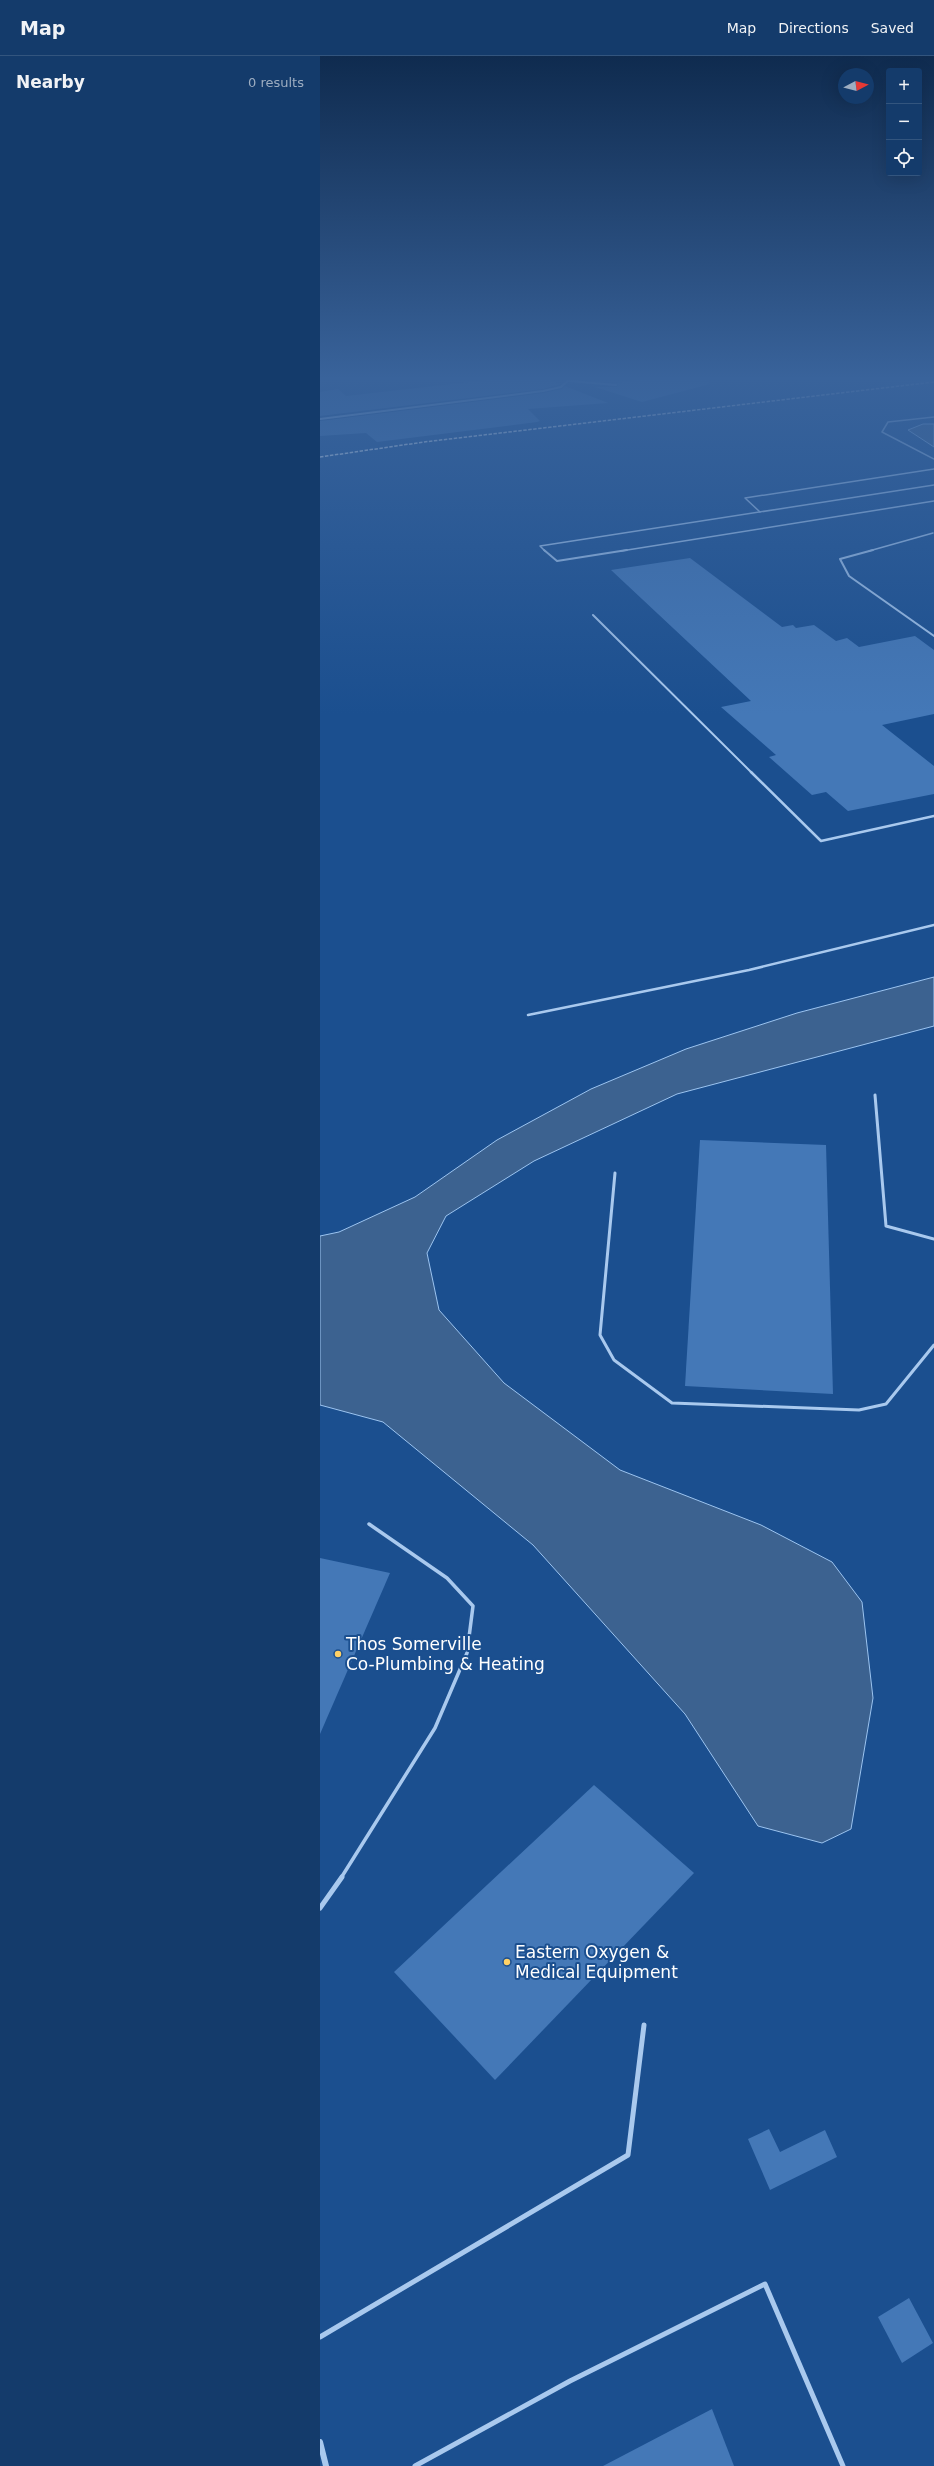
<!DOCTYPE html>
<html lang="en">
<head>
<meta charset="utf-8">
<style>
	:root { --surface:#143b6b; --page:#214673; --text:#f1f3f6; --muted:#9dadc1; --line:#33557e }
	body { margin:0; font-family:"DejaVu Sans",sans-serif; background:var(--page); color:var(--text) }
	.controls { position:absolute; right:12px; top:12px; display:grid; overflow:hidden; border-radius:4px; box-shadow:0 4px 16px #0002 }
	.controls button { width:36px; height:36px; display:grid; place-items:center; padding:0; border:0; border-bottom:1px solid var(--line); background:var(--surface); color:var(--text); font:20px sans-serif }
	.compass { position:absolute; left:518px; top:12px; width:36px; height:36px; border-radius:50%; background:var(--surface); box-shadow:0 4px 16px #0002; rotate:83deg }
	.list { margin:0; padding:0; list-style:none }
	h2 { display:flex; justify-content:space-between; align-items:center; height:52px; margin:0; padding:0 16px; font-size:17px }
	h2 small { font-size:13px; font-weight:400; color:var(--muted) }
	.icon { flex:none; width:22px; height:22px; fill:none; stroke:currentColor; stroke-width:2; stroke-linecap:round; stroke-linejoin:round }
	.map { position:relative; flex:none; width:614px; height:2410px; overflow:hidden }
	header { display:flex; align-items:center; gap:24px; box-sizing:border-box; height:56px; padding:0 20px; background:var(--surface); border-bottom:1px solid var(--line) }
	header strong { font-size:19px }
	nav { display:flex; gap:22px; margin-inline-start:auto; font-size:14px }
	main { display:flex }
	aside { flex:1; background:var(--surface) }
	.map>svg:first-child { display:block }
	.water { fill:#3c6290; stroke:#9cc4f0 }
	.building { fill:#4478b7 }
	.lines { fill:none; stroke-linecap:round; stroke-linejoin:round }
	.service-far5 { stroke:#a9c9ee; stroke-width:1.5 }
	.service-far4 { stroke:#a9c9ee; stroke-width:2 }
	.service-far3 { stroke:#a9c9ee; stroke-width:2.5 }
	.service-far2 { stroke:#a9c9ee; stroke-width:3 }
	.service-far1 { stroke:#a9c9ee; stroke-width:3.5 }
	.service { stroke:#a9c9ee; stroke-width:5 }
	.minor-far1 { stroke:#a9c9ee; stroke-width:2 }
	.minor { stroke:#a9c9ee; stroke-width:6 }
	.rail { stroke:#fff; stroke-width:1.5; stroke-dasharray:3.5 1.5; stroke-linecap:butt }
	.poi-dot { fill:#ffd166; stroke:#1b4f8f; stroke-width:1.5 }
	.labels { text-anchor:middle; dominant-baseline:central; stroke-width:4; stroke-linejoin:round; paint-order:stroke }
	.near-poi-label { font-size:17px; fill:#fff; stroke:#1b4f8f; text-anchor:start }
</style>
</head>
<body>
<header>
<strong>Map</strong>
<nav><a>Map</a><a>Directions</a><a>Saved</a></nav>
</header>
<main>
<aside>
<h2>Nearby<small>0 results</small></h2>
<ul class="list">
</ul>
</aside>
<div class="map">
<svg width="614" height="2410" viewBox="0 0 614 2410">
	<rect width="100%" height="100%" fill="#1b4f8f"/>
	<!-- water -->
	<g class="water">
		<polygon points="603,368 614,368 614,391 588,374"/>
		<polygon points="614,921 614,970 357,1038 214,1105 126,1160 107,1197 119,1254 184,1327 300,1414 441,1469 512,1506 542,1546 553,1642 531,1773 502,1787 438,1770 365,1658 213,1489 63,1366 0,1349 0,1180 19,1176 95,1141 177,1084 271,1033 366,993 477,957"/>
	</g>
	<!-- building -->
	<g class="building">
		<polygon points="195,321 221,321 240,328 223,333 0,360 0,336 18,333 26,340"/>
		<polygon points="334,321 389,321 390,328 322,346 275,331 296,331 298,330 297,327"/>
		<polygon points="245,330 288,347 208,353 220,365 217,366 57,386 46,377 0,380 0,365 223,337 242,333"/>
		<polygon points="370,502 462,571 473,569 476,572 494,569 516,585 527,582 539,591 595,580 614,594 614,658 562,669 614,710 614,738 528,755 506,736 492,739 449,701 456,699 401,651 431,645 291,514"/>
		<polygon points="380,1084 506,1089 513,1338 365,1330"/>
		<polygon points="0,1502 70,1517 0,1678"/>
		<polygon points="274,1729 374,1817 175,2024 74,1916"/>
		<polygon points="449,2073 460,2096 505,2074 517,2101 450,2134 428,2083"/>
		<polygon points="589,2242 613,2287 582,2307 558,2261"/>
		<polygon points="392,2353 414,2410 283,2410"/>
	</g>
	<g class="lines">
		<!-- service-far5 -->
		<g class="service-far5">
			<polyline points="614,361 568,366 562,376 614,403"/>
			<polyline points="440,456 425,442 614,413"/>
			<polyline points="225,495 220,490 614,429"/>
			<polyline points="301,495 614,445"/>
			<polyline points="549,495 613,477"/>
		</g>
		<!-- service-far4 -->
		<g class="service-far4">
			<polyline points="224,494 237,505 307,494"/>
			<polyline points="553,494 520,503 529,520 614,580"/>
			<polyline points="273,559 432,717"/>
		</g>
		<!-- service-far3 -->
		<g class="service-far3">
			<polyline points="431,716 501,785 614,760"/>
			<polyline points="208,959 429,914 614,869"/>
		</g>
		<!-- service-far2 -->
		<g class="service-far2">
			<polyline points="555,1039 566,1170 614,1183"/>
			<polyline points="295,1117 280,1279 294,1304 352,1347 539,1354 566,1348 614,1289"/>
		</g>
		<!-- service-far1 -->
		<polyline class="service-far1" points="21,1822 115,1672 147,1597 153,1550 127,1522 49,1468"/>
		<!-- service -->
		<g class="service">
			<polyline points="0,1852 22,1821"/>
			<polyline points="0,2281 308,2099 324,1969"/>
			<polyline points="95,2410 250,2325 445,2228 523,2410"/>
		</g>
		<!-- minor-far1 -->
		<g class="minor-far1">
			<polyline points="526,321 544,323"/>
			<polyline points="250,325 296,329"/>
			<polyline points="0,363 223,335 241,331 252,321"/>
		</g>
		<!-- minor -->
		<polyline class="minor" points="0,2386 6,2410"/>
		<!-- rail -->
		<polyline class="rail" points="0,401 104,386 614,326"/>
	</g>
	<!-- sky -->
	<linearGradient id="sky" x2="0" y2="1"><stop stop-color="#0f2b4f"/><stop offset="0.49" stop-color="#39639b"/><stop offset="1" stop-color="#39639b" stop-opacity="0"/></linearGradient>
	<rect width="614" height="658" fill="url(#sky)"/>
	<!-- markers -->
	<g class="poi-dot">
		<circle cx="18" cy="1598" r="4"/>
		<circle cx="187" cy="1906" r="4"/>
	</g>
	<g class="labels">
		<!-- near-poi labels -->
		<g class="near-poi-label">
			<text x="26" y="1588">Thos Somerville<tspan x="26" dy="20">Co-Plumbing &amp; Heating</tspan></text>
			<text x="195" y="1896">Eastern Oxygen &amp;<tspan x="195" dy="20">Medical Equipment</tspan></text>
		</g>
	</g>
</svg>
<div class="controls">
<button>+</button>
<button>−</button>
<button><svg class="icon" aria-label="locate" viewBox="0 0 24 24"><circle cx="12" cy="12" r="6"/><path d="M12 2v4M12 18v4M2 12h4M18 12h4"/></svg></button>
</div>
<svg class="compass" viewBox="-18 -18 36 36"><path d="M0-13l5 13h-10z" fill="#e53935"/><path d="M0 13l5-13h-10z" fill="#9dadc1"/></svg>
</div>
</main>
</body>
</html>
